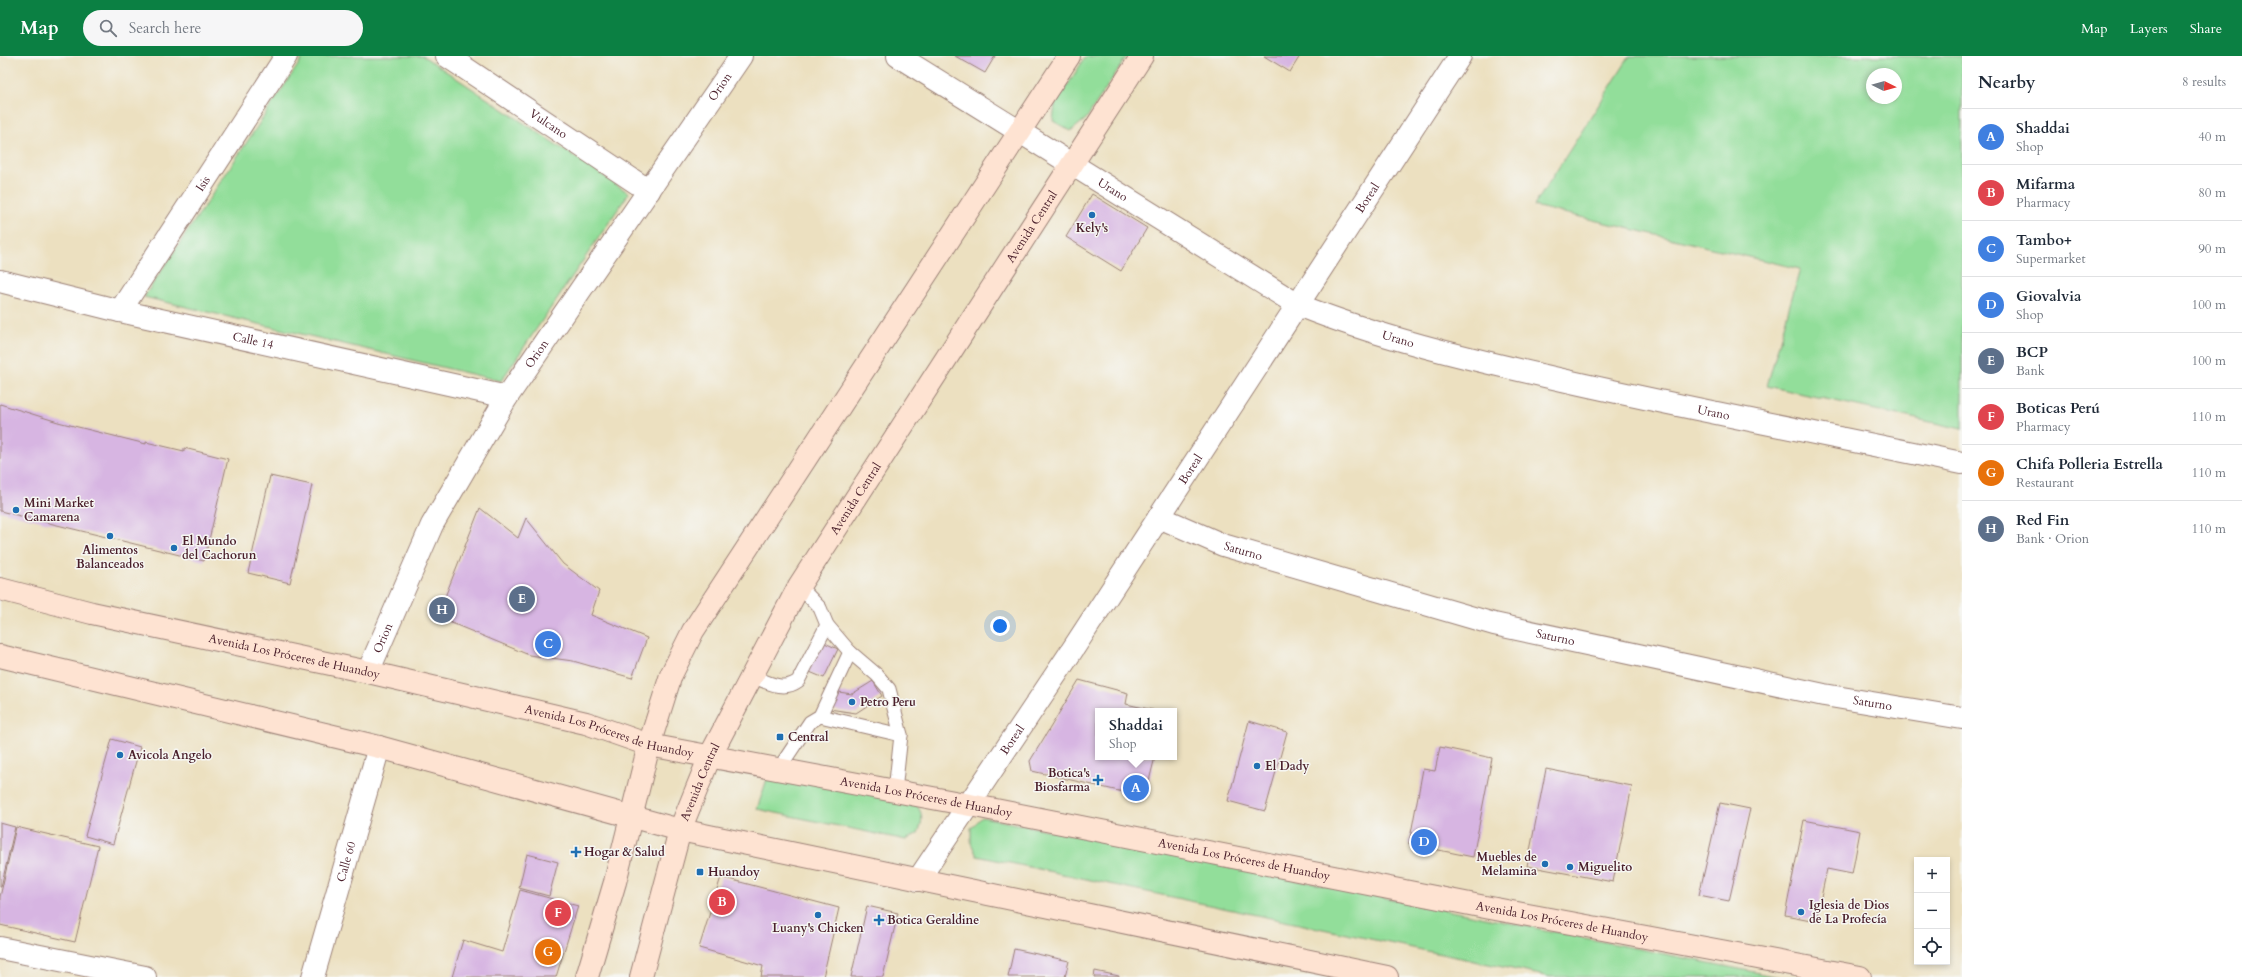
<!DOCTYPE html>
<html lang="en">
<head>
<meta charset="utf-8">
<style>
	:root { --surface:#fff; --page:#f6f6f7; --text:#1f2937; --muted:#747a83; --line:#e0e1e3; --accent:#0b8043 }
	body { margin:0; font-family:Cardo,serif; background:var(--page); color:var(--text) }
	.controls { position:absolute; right:12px; bottom:12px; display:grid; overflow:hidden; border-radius:0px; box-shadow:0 2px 6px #0003 }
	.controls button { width:36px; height:36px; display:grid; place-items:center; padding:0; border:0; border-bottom:1px solid var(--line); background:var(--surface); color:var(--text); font:20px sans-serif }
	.compass { position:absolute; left:1866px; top:12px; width:36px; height:36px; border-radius:50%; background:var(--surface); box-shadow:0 2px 6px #0003; rotate:95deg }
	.you { position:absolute; left:1000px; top:570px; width:14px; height:14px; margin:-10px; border:3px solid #fff; border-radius:50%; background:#1a73e8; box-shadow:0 0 0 6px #1a73e833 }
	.badge { display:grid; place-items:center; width:26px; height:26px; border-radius:50%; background:var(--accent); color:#fff; font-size:13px; font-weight:700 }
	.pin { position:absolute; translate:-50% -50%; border:2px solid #fff; box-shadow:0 1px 4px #0006 }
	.popup { position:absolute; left:1095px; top:652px; width:82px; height:52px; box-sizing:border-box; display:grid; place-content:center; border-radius:0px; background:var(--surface); filter:drop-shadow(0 1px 3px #0005); font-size:13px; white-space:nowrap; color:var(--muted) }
	.popup b { font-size:15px; color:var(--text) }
	.popup::after { content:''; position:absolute; left:50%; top:100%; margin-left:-8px; border:8px solid transparent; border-top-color:var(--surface) }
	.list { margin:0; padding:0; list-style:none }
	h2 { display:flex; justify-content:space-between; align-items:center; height:52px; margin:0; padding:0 16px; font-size:17px }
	h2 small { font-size:13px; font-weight:400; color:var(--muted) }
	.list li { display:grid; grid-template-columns:26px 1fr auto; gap:12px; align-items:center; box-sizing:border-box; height:56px; padding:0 16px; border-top:1px solid var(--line) }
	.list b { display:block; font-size:15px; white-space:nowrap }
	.list p { margin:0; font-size:13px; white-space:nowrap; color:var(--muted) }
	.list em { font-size:13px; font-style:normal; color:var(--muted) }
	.icon { flex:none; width:22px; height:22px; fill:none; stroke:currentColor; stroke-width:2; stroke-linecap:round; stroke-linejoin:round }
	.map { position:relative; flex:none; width:1962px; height:921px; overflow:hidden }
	header { display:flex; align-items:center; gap:24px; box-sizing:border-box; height:56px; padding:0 20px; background:var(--accent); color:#fff }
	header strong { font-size:19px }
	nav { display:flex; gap:22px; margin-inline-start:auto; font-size:14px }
	.search { width:280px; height:36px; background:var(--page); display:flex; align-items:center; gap:10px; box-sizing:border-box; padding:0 14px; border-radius:22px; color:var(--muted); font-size:15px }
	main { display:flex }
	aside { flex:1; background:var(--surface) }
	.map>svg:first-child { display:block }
	.green { fill:#92de9a; stroke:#6e7e62; fill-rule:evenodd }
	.building { fill:#d7b5e2 }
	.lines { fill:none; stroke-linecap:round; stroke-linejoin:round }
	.lane-casing { stroke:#9b8076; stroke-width:15 }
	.street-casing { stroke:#9b8076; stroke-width:24 }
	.secondary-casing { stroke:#9b8076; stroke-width:24 }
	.lane { stroke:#fff; stroke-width:13 }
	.street { stroke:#fff; stroke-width:22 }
	.secondary { stroke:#fee3d2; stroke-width:22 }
	.poi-dot { fill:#1f6fb2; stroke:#f6f6f2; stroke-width:1.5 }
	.labels { text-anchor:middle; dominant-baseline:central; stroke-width:3; stroke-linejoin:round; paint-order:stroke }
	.street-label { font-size:12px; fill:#4a1f2b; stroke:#f6f6f2 }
	.poi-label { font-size:12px; font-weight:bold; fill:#4a1f2b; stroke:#f6f6f2; text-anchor:start }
</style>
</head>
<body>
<header>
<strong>Map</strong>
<div class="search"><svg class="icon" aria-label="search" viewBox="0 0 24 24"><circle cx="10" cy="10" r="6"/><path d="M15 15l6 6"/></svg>Search here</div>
<nav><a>Map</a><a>Layers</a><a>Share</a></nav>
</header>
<main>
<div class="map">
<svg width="1962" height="921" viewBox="0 0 1962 921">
	<rect width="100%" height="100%" fill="#f6f6f2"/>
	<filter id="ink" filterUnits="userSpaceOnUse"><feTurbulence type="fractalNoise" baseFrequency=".025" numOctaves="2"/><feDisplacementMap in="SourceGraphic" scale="8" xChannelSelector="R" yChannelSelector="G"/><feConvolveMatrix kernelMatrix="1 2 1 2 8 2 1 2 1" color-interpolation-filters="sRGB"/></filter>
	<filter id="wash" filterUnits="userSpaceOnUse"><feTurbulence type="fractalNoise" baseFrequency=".012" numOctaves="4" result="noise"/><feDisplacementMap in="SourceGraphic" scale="16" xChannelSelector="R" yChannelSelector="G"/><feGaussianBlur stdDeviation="0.9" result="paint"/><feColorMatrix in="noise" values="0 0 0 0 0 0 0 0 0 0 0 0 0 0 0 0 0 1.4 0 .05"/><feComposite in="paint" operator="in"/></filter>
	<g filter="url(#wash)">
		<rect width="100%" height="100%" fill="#ece0c0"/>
		<!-- green -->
		<g class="green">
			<polygon points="304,0 423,0 629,137 501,325 144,241"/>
			<polygon points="1086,0 1127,0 1086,63 1071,75 1053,65 1055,49"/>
			<path d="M1630 0H1962V373L1767 330 1800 213 1534 150ZM1872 18H1896V42H1872Z"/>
			<path d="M769 717 913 744C923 757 924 762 918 777L906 784 757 753Z"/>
			<polygon points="982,761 1779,921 1550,921 977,800 971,787 971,772"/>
		</g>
		<g id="blocks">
			<!-- building -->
			<g class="building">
				<polygon points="955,0 995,0 985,17"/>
				<polygon points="1264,0 1300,0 1290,16"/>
				<polygon points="1092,138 1147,172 1121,215 1066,181"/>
				<polygon points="0,348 58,366 146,388 146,386 184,395 184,392 228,403 204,505 0,455"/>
				<polygon points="270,420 312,429 290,527 248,517"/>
				<polygon points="480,452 518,482 526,462 563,508 599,535 591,559 647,582 632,622 573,605 529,599 437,561"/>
				<polygon points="818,584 838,593 824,622 805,614"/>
				<polygon points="1079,624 1128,637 1126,648 1153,654 1098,655 1098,701 1155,701 1145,741 1032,715 1030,705"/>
				<polygon points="873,625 882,640 856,657 829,653 832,635 852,638"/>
				<polygon points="1249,665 1287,676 1265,755 1228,745"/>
				<polygon points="112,683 140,691 113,788 85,780"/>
				<polygon points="1440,691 1492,702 1473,801 1409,788 1423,713 1435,715"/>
				<polygon points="1546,713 1632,730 1613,826 1527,810"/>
				<polygon points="1720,747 1750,753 1729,845 1699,839"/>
				<polygon points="1804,764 1860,775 1852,818 1827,813 1816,865 1785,859"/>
				<polygon points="0,767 15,771 1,831 0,831"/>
				<polygon points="16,771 98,790 75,886 0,869 0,841"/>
				<polygon points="527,798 558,806 549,840 519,832"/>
				<polygon points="721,821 839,852 823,921 761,921 763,910 699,892"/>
				<polygon points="520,834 578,850 556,921 452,921 463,884 502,896"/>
				<polygon points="867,850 898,857 883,921 851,921"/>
				<polygon points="1014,893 1069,905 1065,921 1008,921"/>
				<polygon points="1095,915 1119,920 1119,921 1094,921"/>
			</g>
		</g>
	</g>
	<g filter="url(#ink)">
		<use href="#blocks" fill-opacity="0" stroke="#9b8076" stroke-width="1"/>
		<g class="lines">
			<defs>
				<g id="lane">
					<polyline points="799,530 820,552 827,569 850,596 877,619 889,633 901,679 895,735"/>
					<path d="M752 620C767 626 783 636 798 625L827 569"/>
					<polyline points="820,660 901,679"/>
					<polyline points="778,714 810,666 820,660 850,596"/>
				</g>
				<g id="street">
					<path id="s1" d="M447 0 649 135"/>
					<path id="s2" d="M898 0 1298 249C1378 281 1462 301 1545 320 1683 352 1823 378 1962 407"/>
					<path id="s3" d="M0 225 120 255 507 341"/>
					<path id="s4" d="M120 255 286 0"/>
					<path id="s5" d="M1159 461 1223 489 1494 568 1824 639 1962 662"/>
					<path id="s6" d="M368 616 432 469 507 341 741 0"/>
					<path id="s7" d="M918 824 1069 599 1460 0"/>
					<polyline points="0,892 145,921"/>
					<path id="s8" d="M313 921 379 691"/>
				</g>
				<g id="secondary">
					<path id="s9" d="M0 533 92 557 368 616 586 667 649 689 970 749 1485 851 1860 921"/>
					<polyline points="0,600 379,691 680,774 1387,921"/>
					<polyline points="587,921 615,826 649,689 671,619 693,575 1069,0"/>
					<path id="s10" d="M641 921 680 774 710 700 799 530 1142 0"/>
				</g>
			</defs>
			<!-- lane casing -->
			<use href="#lane" class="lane-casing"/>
			<!-- street casing -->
			<use href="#street" class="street-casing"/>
			<!-- secondary casing -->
			<use href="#secondary" class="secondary-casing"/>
			<!-- lane -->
			<use href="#lane" class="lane"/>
			<!-- street -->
			<use href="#street" class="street"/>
			<!-- secondary -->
			<use href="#secondary" class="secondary"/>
		</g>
	</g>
	<!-- markers -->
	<g class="poi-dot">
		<circle cx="1092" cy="159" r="4"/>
		<circle cx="16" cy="454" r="4"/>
		<circle cx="110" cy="480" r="4"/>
		<circle cx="174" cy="492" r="4"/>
		<circle cx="852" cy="646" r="4"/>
		<rect x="776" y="677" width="8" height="8" rx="2"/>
		<circle cx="120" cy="699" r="4"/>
		<circle cx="1257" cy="710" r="4"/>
		<path d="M1096 718h4v4h4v4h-4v4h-4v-4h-4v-4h4z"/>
		<path d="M574 790h4v4h4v4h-4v4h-4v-4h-4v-4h4z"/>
		<circle cx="1545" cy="808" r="4"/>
		<circle cx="1570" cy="811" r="4"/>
		<rect x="696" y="812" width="8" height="8" rx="2"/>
		<circle cx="1801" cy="856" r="4"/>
		<circle cx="818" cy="859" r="4"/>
		<path d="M877 858h4v4h4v4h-4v4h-4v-4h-4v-4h4z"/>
	</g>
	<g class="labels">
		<!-- street labels -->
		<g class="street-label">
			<text stroke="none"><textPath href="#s6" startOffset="685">Orion</textPath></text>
			<text stroke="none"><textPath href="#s1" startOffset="122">Vulcano</textPath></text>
			<text stroke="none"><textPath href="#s4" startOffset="152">Isis</textPath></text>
			<text stroke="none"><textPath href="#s2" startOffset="253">Urano</textPath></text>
			<text stroke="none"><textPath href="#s7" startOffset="817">Boreal</textPath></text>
			<text stroke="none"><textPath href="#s10" startOffset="852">Avenida Central</textPath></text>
			<text stroke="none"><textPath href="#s2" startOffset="577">Urano</textPath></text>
			<text stroke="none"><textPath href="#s3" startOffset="260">Calle 14</textPath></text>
			<text stroke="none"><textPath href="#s6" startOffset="361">Orion</textPath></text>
			<text stroke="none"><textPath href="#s2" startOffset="901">Urano</textPath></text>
			<text stroke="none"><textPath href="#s7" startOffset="493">Boreal</textPath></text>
			<text stroke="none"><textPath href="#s10" startOffset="528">Avenida Central</textPath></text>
			<text stroke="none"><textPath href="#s5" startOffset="91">Saturno</textPath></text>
			<text stroke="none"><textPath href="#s5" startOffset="415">Saturno</textPath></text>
			<text stroke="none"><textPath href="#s6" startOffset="37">Orion</textPath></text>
			<text stroke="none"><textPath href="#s9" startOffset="302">Avenida Los Próceres de Huandoy</textPath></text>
			<text stroke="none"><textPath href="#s5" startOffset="739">Saturno</textPath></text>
			<text stroke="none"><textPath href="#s9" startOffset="626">Avenida Los Próceres de Huandoy</textPath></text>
			<text stroke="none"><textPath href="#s7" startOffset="169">Boreal</textPath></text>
			<text stroke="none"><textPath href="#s10" startOffset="204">Avenida Central</textPath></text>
			<text stroke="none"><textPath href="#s9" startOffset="950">Avenida Los Próceres de Huandoy</textPath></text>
			<text stroke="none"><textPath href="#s9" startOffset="1274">Avenida Los Próceres de Huandoy</textPath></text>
			<text stroke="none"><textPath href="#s8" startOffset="120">Calle 60</textPath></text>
			<text stroke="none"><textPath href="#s9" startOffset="1598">Avenida Los Próceres de Huandoy</textPath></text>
		</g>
		<!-- poi labels -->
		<g class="poi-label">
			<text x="1092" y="172" text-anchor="middle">Kely's</text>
			<text x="24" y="447">Mini Market<tspan x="24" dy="14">Camarena</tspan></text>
			<text x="182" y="485">El Mundo<tspan x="182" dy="14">del Cachorun</tspan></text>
			<text x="110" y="494" text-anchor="middle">Alimentos<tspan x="110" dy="14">Balanceados</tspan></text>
			<text x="860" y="646">Petro Peru</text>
			<text x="788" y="681">Central</text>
			<text x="128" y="699">Avicola Angelo</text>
			<text x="1265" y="710">El Dady</text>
			<text x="1090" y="717" text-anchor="end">Botica's<tspan x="1090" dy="14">Biosfarma</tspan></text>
			<text x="584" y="796">Hogar &amp; Salud</text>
			<text x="1537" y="801" text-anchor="end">Muebles de<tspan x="1537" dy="14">Melamina</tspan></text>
			<text x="1578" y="811">Miguelito</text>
			<text x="708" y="816">Huandoy</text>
			<text x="1809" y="849">Iglesia de Dios<tspan x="1809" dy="14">de La Profecía</tspan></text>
			<text x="887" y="864">Botica Geraldine</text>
			<text x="818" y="872" text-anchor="middle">Luany's Chicken</text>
		</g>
	</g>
</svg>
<div class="controls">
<button>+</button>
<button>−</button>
<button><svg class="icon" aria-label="locate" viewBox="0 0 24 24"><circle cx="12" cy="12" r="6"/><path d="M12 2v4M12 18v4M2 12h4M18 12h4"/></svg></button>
</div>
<svg class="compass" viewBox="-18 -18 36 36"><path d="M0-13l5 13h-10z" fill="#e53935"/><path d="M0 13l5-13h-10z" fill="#747a83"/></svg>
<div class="you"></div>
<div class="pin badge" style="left:1136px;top:732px;background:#3f7fe0">A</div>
<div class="popup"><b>Shaddai</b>Shop</div>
<div class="pin badge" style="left:722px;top:846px;background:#e0444e">B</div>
<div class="pin badge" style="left:548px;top:588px;background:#3f7fe0">C</div>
<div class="pin badge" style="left:1424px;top:786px;background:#3f7fe0">D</div>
<div class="pin badge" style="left:522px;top:543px;background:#5c6f8a">E</div>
<div class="pin badge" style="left:558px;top:857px;background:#e0444e">F</div>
<div class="pin badge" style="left:548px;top:896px;background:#e8710a">G</div>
<div class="pin badge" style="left:442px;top:554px;background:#5c6f8a">H</div>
</div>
<aside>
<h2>Nearby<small>8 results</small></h2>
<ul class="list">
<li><span class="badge" style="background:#3f7fe0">A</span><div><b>Shaddai</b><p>Shop</p></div><em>40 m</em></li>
<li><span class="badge" style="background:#e0444e">B</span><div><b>Mifarma</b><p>Pharmacy</p></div><em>80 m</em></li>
<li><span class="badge" style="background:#3f7fe0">C</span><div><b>Tambo+</b><p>Supermarket</p></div><em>90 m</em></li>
<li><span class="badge" style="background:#3f7fe0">D</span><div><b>Giovalvia</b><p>Shop</p></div><em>100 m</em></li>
<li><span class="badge" style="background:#5c6f8a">E</span><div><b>BCP</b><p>Bank</p></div><em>100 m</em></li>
<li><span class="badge" style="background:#e0444e">F</span><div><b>Boticas Perú</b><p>Pharmacy</p></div><em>110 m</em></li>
<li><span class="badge" style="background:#e8710a">G</span><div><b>Chifa Polleria Estrella</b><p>Restaurant</p></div><em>110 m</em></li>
<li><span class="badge" style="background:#5c6f8a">H</span><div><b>Red Fin</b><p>Bank · Orion</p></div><em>110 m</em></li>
</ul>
</aside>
</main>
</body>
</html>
